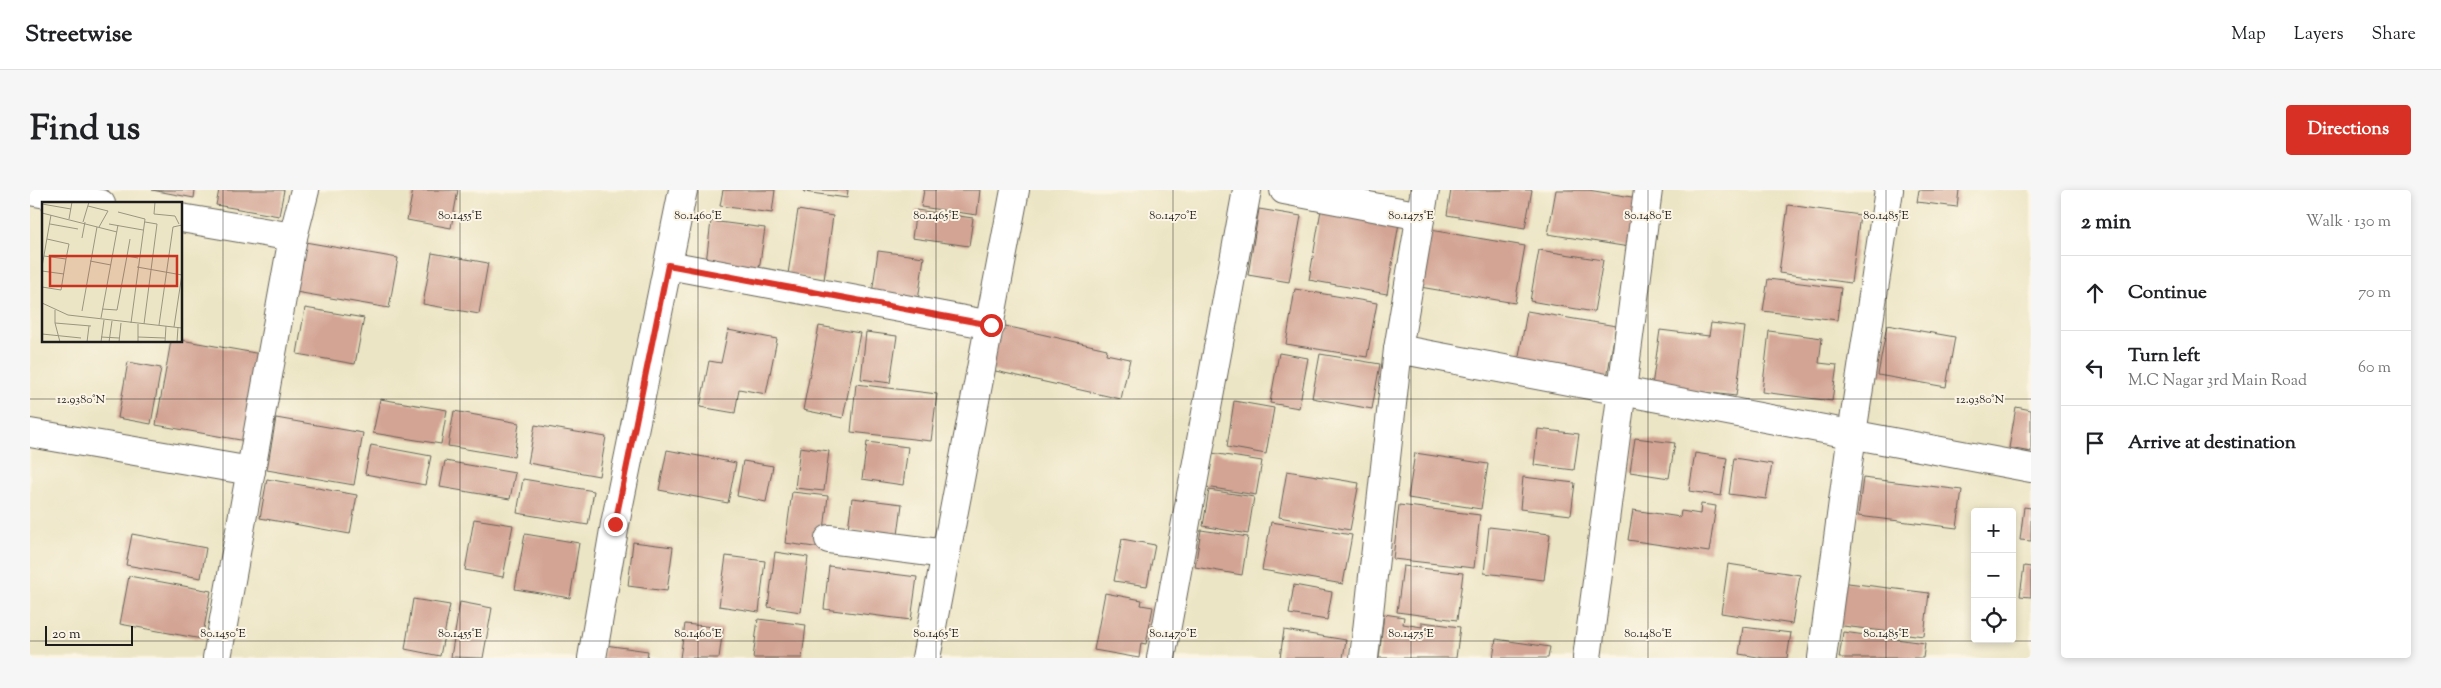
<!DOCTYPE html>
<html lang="en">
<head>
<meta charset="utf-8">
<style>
	:root { --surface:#fff; --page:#f6f6f6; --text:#202124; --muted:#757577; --line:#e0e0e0; --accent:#d93025 }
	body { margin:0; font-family:"Sorts Mill Goudy",serif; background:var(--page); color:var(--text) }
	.controls { position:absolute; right:15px; bottom:15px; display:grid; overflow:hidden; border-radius:5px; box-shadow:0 2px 8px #0003 }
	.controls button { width:45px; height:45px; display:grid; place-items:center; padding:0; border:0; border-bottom:1px solid var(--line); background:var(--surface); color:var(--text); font:25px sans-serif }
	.scale { position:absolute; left:15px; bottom:12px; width:88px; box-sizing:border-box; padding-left:5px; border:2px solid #1c1c1c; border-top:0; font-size:14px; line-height:18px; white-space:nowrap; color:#1c1c1c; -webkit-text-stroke:4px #fcf5e5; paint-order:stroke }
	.stop { position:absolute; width:15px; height:15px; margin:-11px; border:4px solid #d93025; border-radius:50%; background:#fff }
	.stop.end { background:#d93025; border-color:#fff; box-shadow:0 1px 5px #0008 }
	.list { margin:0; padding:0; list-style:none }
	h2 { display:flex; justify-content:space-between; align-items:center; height:65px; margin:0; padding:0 20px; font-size:21px }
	h2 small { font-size:16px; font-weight:400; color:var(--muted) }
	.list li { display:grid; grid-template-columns:32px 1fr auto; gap:15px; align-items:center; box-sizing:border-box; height:75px; padding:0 20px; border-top:1px solid var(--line) }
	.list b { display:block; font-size:19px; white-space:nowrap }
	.list p { margin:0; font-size:16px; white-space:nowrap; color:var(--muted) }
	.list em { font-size:16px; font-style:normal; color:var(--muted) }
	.icon { flex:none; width:28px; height:28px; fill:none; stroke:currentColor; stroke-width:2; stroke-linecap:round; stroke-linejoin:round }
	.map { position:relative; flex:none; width:2001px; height:468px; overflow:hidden; border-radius:5px }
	header { display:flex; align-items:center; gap:30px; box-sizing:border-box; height:70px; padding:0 25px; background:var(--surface); border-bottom:1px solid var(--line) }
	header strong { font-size:24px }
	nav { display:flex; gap:28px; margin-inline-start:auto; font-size:18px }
	.intro { display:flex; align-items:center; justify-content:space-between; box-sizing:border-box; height:120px; padding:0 30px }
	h1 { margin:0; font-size:35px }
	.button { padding:12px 22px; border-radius:5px; background:var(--accent); color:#fff; font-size:18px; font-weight:700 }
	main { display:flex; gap:30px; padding:0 30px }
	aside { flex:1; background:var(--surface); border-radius:5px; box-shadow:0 2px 8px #0003 }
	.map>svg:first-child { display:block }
	.building { fill:#d3a494 }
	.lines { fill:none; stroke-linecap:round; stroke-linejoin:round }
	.minor-casing { stroke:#656257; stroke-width:30 }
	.minor { stroke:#fff; stroke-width:28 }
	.route { stroke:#d93025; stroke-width:6 }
	.ticks { fill:none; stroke:#1c1c1c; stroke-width:1; stroke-opacity:0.45 }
	.inset-road { fill:none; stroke:#999581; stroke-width:1 }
	.view { fill:#c8321e; fill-opacity:0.15; stroke:#c8321e; stroke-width:2.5 }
	.inset-edge { fill:none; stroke:#1c1c1c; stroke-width:2.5 }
	.ticks-label { font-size:12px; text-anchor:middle; fill:#1c1c1c; stroke:#fcf5e5; stroke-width:4; stroke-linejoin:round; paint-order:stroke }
</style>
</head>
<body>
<header>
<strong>Streetwise</strong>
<nav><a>Map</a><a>Layers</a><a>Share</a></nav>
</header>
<div class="intro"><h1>Find us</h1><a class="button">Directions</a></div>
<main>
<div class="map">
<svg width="2001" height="468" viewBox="0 0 2001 468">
	<rect width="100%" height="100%" fill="#fcf5e5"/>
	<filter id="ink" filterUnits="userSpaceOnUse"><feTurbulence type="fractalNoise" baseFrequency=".02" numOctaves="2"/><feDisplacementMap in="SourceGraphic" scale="10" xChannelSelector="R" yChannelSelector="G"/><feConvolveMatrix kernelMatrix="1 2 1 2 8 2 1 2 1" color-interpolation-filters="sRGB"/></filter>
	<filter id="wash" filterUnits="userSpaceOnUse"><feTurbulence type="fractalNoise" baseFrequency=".0096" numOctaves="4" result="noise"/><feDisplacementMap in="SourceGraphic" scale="20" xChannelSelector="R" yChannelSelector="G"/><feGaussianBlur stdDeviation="1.12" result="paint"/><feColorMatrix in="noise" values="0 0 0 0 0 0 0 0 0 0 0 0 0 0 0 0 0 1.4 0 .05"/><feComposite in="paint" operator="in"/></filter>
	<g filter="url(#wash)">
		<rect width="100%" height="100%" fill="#ece5c5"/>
		<g id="blocks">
			<!-- building -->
			<g class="building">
				<polygon points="122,0 165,0 164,8"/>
				<polygon points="189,0 254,0 249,26 186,15"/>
				<polygon points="383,0 428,0 421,38 377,30"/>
				<polygon points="693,0 745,0 742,23 690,16"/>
				<polygon points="774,0 818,0 817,8 774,2"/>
				<polygon points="894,0 950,0 947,25 891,17"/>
				<polygon points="1421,0 1502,0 1495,38 1417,25"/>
				<polygon points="1526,0 1558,0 1608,8 1599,57 1518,44"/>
				<polygon points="1889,0 1929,0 1927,17 1887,12"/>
				<polygon points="1758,15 1830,25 1821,93 1749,83"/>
				<polygon points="1229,19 1271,26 1259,92 1218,85"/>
				<polygon points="768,20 803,26 794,90 758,84"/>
				<polygon points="886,20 943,28 939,56 882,48"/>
				<polygon points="1291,20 1369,33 1357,104 1279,90"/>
				<polygon points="681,31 735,38 729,80 676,73"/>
				<polygon points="1400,40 1495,56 1485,113 1390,97"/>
				<polygon points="269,51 368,68 359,118 260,101"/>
				<polygon points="1509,60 1573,70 1564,122 1500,111"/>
				<polygon points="848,61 894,67 888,111 842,104"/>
				<polygon points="402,63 458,73 449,124 393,114"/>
				<polygon points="1738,89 1811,98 1807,130 1733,121"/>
				<polygon points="1265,99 1347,113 1337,167 1256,154"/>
				<polygon points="275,118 334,128 325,174 267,164"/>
				<polygon points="1497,121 1586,136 1576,193 1487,178"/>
				<polygon points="1681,133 1715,137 1706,206 1622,196 1630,140 1679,146"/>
				<polygon points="971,135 1077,159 1076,164 1100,169 1091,209 961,180"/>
				<polygon points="1857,135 1925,147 1916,197 1848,185"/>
				<polygon points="789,136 830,143 813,228 773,220"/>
				<polygon points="698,140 747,149 736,204 709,199 705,223 670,217 679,171 691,173"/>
				<polygon points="1739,141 1792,148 1789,173 1807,175 1802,211 1732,202"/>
				<polygon points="836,142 867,146 860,193 831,189"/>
				<polygon points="151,150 231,164 216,251 126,235 141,151"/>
				<polygon points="1249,163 1278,168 1269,218 1240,213"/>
				<polygon points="1290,164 1350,174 1342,219 1282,208"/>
				<polygon points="98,172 131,178 121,234 88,228"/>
				<polygon points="826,194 907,204 901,251 821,242"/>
				<polygon points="350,209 417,220 411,254 343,243"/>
				<polygon points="1204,211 1244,218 1236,264 1197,257"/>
				<polygon points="1986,217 2001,220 2001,262 1979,258"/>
				<polygon points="424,221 489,233 484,267 418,256"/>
				<polygon points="246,228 333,243 324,295 237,280"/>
				<polygon points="505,235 576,247 569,286 498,273"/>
				<polygon points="1508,239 1549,244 1544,280 1504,275"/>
				<polygon points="1605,248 1645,253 1639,288 1600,282"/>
				<polygon points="837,252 878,257 873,295 832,289"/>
				<polygon points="341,255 401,266 395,295 335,284"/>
				<polygon points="770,257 799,261 794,301 765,298"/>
				<polygon points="637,260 706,273 698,313 629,300"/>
				<polygon points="1182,263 1232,271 1226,305 1176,297"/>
				<polygon points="1385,263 1458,274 1451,319 1378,308"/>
				<polygon points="1665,263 1697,268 1691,306 1659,301"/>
				<polygon points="1704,268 1742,274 1736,309 1699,304"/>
				<polygon points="415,271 485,283 480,309 410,297"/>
				<polygon points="713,271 743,276 736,312 707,306"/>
				<polygon points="1257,281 1329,293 1320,340 1249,327"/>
				<polygon points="1493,287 1545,293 1541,325 1490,319"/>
				<polygon points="1833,288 1932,300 1927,338 1828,326"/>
				<polygon points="237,289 327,305 320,344 230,328"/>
				<polygon points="493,289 564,301 558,335 487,323"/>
				<polygon points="1179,300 1224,307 1218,344 1173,336"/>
				<polygon points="762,302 798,306 792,358 755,353"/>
				<polygon points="822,308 872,314 868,345 818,339"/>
				<polygon points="1671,314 1686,316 1679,362 1598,350 1603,320 1650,327 1651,321 1670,324"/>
				<polygon points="1369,315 1450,325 1444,378 1363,369"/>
				<polygon points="1994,317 2001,318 2001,351 1990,350"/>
				<polygon points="444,329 483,335 473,387 435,380"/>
				<polygon points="1241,332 1322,345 1313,394 1232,380"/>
				<polygon points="1459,337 1520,344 1514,390 1454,383"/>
				<polygon points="1171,340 1218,347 1212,385 1165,377"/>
				<polygon points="102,344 176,358 171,388 96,375"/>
				<polygon points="495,344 549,353 540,408 485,399"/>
				<polygon points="1092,349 1125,355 1117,396 1084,391"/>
				<polygon points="603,352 643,357 637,401 598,396"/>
				<polygon points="745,362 778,367 771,422 738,417"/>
				<polygon points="696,366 735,371 729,422 689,416"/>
				<polygon points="1698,374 1770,385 1762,434 1691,423"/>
				<polygon points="799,376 887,387 881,430 794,419"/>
				<polygon points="1373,376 1433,383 1427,430 1367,422"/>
				<polygon points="1994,376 2001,377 2001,407 1990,406"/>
				<polygon points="99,386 181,401 172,449 90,434"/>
				<polygon points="1810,392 1899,403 1894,446 1805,435"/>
				<polygon points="1264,395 1302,402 1297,430 1259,424"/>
				<polygon points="1075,403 1112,410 1111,415 1123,417 1116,454 1111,453 1109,468 1064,460"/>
				<polygon points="383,409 420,415 410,466 375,459"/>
				<polygon points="430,412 462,418 453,468 421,467"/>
				<polygon points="1354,424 1374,427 1373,434 1392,437 1392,432 1430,437 1426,468 1349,468"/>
				<polygon points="728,429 776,435 772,468 723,468"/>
				<polygon points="655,434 693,438 689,468 650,468"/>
				<polygon points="1713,437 1761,443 1757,468 1734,468 1709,464"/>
				<polygon points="1254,440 1316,450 1313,468 1250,468"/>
				<polygon points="1813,442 1895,453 1893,468 1809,468"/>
				<polygon points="1466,449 1520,457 1518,468 1463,468"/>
				<polygon points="575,455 618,461 617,468 573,468"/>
			</g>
		</g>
	</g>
	<g filter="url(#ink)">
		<use href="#blocks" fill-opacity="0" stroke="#656257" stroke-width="1"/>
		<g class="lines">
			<defs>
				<g id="minor">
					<polyline points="1254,0 1391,26"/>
					<polyline points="0,1 71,14"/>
					<polyline points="151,28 263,47 187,468"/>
					<polyline points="263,47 275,0"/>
					<polyline points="638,75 961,135"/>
					<polyline points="1368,159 2001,278"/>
					<polyline points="0,243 221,281"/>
					<polyline points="799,349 916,364"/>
					<polyline points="562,468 585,334 653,0"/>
					<polyline points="896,468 985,0"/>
					<polyline points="1131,468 1217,0"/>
					<polyline points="1334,468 1368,159 1395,0"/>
					<polyline points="1557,468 1618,0"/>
					<polyline points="1792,468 1822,244 1859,0"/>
				</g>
			</defs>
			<!-- minor casing -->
			<use href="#minor" class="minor-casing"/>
			<!-- minor -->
			<use href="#minor" class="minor"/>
		</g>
	</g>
	<g class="lines" filter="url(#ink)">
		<!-- route -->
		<polyline class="route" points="585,334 638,75 961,135"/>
	</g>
	<!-- ticks -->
	<path class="ticks" d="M193 0V468M430 0V468M668 0V468M906 0V468M1143 0V468M1381 0V468M1618 0V468M1856 0V468M0 209H2001M0 451H2001"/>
	<!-- overview -->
	<g transform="translate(12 12)">
		<rect width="140" height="140" fill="#ece5c5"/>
		<path class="inset-road" d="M113 0 112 12 133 14 137 22M0 2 29 7M46 4 66 9 57 25M76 10 103 17 89 121M0 11 75 30M27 17 30 0M41 20 47 0M8 22 36 27M67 22 101 28M40 36 43 20M5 37 27 42 24 57M85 54 88 37M48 59 69 63M0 65 9 13M95 65 140 73M0 69 22 72M0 85 19 88 24 57 2 54M0 101 26 113 140 126M60 107 75 108 85 54 96 56M13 108V121L18 140M40 109 55 25M59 116 76 23M13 121 49 124M96 122V140M102 122 115 22 103 20M117 123 131 25 140 23M132 125 140 72M0 132 39 136M59 135 77 136M96 135 123 136M45 140 47 124M59 140 62 118M67 140 70 119M77 140 79 121M123 140 124 124M135 140 136 125"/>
		<path class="view" d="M8 54H135V84H8Z"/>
		<rect width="140" height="140" class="inset-edge"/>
	</g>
	<g class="ticks-label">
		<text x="430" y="29">80.1455°E</text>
		<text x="668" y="29">80.1460°E</text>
		<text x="906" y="29">80.1465°E</text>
		<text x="1143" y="29">80.1470°E</text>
		<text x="1381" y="29">80.1475°E</text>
		<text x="1618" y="29">80.1480°E</text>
		<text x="1856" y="29">80.1485°E</text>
		<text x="51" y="213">12.9380°N</text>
		<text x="1950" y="213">12.9380°N</text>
		<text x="193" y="447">80.1450°E</text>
		<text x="430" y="447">80.1455°E</text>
		<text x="668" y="447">80.1460°E</text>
		<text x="906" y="447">80.1465°E</text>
		<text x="1143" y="447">80.1470°E</text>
		<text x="1381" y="447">80.1475°E</text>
		<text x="1618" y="447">80.1480°E</text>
		<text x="1856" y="447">80.1485°E</text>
	</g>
</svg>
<div class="controls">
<button>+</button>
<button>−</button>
<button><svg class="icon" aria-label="locate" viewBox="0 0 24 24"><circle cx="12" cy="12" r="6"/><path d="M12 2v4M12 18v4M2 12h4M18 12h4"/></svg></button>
</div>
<div class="scale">20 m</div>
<div class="stop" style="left:961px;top:135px"></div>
<div class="stop end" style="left:585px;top:334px"></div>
</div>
<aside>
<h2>2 min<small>Walk · 130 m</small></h2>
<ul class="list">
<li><svg class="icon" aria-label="ahead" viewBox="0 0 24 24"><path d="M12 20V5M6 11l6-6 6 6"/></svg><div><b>Continue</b></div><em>70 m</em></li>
<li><svg class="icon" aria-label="left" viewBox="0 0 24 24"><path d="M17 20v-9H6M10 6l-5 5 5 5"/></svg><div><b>Turn left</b><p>M.C Nagar 3rd Main Road</p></div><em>60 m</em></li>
<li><svg class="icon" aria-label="arrive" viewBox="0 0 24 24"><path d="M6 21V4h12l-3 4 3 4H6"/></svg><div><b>Arrive at destination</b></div></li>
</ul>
</aside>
</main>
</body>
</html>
